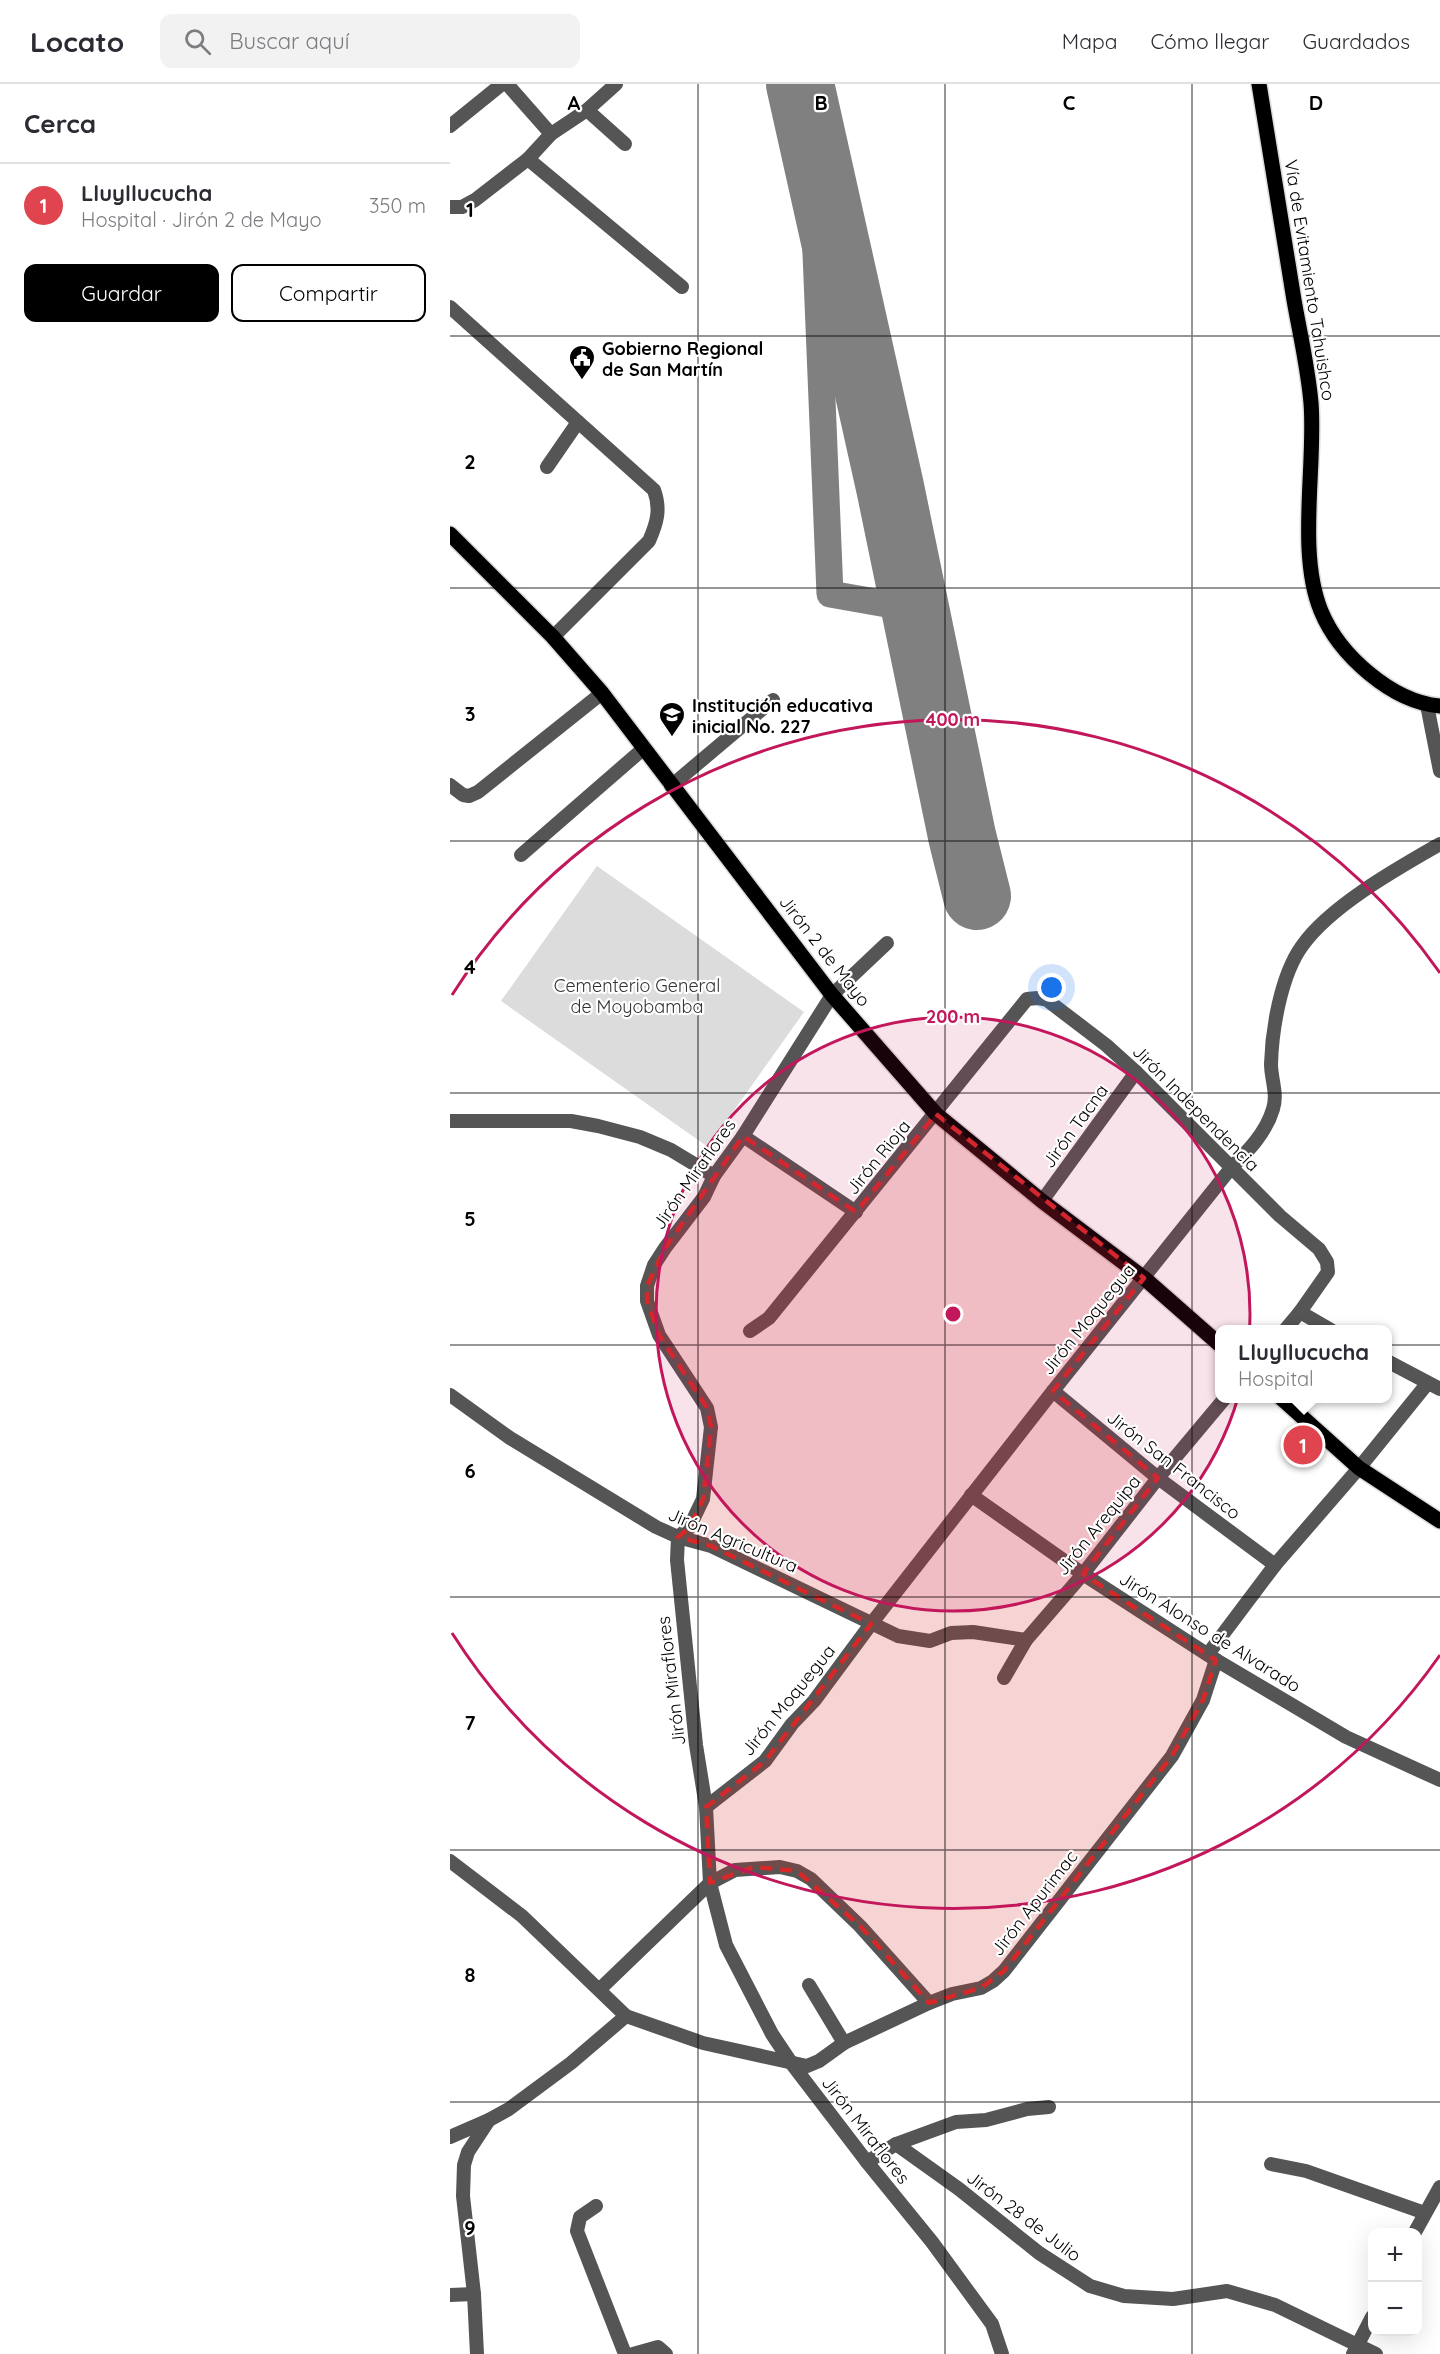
<!DOCTYPE html>
<html lang="es">
<head>
<meta charset="utf-8">
<style>
	:root { --surface:#fff; --page:#f2f2f3; --text:#2b2b33; --muted:#7c7c81; --line:#e1e1e2; --accent:#000 }
	body { margin:0; font-family:Quicksand,sans-serif; background:var(--page); color:var(--text) }
	.controls { position:absolute; right:18px; bottom:18px; display:grid; overflow:hidden; border-radius:12px; box-shadow:0 6px 24px #0002 }
	.controls button { width:54px; height:54px; display:grid; place-items:center; padding:0; border:0; border-bottom:2px solid var(--line); background:var(--surface); color:var(--text); font:30px sans-serif }
	.you { position:absolute; left:602px; top:904px; width:21px; height:21px; margin:-15px; border:4px solid #fff; border-radius:50%; background:#1a73e8; box-shadow:0 0 0 9px #1a73e833 }
	.badge { display:grid; place-items:center; width:39px; height:39px; border-radius:50%; background:var(--accent); color:#fff; font-size:20px; font-weight:700 }
	.pin { position:absolute; translate:-50% -50%; border:3px solid #fff; box-shadow:0 2px 6px #0006 }
	.popup { position:absolute; left:765px; top:1241px; width:177px; height:78px; box-sizing:border-box; display:grid; place-content:center; border-radius:12px; background:var(--surface); filter:drop-shadow(0 2px 4px #0005); font-size:20px; white-space:nowrap; color:var(--muted) }
	.popup b { font-size:22px; color:var(--text) }
	.popup::after { content:''; position:absolute; left:50%; top:100%; margin-left:-12px; border:12px solid transparent; border-top-color:var(--surface) }
	.list { margin:0; padding:0; list-style:none }
	h2 { display:flex; justify-content:space-between; align-items:center; height:78px; margin:0; padding:0 24px; font-size:26px }
	h2 small { font-size:20px; font-weight:400; color:var(--muted) }
	.list li { display:grid; grid-template-columns:39px 1fr auto; gap:18px; align-items:center; box-sizing:border-box; height:84px; padding:0 24px; border-top:2px solid var(--line) }
	.list b { display:block; font-size:22px; white-space:nowrap }
	.list p { margin:0; font-size:20px; white-space:nowrap; color:var(--muted) }
	.list em { font-size:20px; font-style:normal; color:var(--muted) }
	.actions { display:flex; gap:12px; padding:18px 24px }
	.actions a { flex:1; padding:14px 0; border:2px solid var(--accent); border-radius:12px; text-align:center; font-size:21px; color:var(--accent) }
	.actions .main { background:var(--accent); color:#fff }
	.icon { flex:none; width:33px; height:33px; fill:none; stroke:currentColor; stroke-width:2; stroke-linecap:round; stroke-linejoin:round }
	.map { position:relative; flex:none; width:990px; height:2270px; overflow:hidden }
	header { display:flex; align-items:center; gap:36px; box-sizing:border-box; height:84px; padding:0 30px; background:var(--surface); border-bottom:2px solid var(--line) }
	header strong { font-size:28px }
	nav { display:flex; gap:33px; margin-inline-start:auto; font-size:21px }
	.search { width:420px; height:54px; background:var(--page); display:flex; align-items:center; gap:15px; box-sizing:border-box; padding:0 21px; border-radius:12px; color:var(--muted); font-size:22px }
	main { display:flex }
	aside { flex:1; background:var(--surface) }
	.map>svg:first-child { display:block }
	.green { fill:#dcdcdc }
	.lines { fill:none; stroke-linecap:round; stroke-linejoin:round }
	.taxiway { stroke:#808080; stroke-width:27 }
	.runway { stroke:#808080; stroke-width:68 }
	.major-casing { stroke:#dbdbdb; stroke-width:18 }
	.minor { stroke:#555; stroke-width:14 }
	.major { stroke:#000; stroke-width:15 }
	.marked { fill:#d62828; fill-opacity:0.2; stroke:#d62828; stroke-width:4.5; stroke-dasharray:12 8; stroke-linejoin:round }
	.grid { fill:none; stroke:#000; stroke-width:1.5; stroke-opacity:0.55 }
	.ring { fill:none; stroke:#c2185b; stroke-width:3 }
	.labels { text-anchor:middle; dominant-baseline:central; stroke-width:4.5; stroke-linejoin:round; paint-order:stroke }
	.street-label { font-size:18px; fill:#000; stroke:#fff }
	.poi-label { font-size:18px; font-weight:bold; fill:#000; stroke:#fff; text-anchor:start }
	.park-label { font-size:18px; fill:#333; stroke:#fff }
	.grid-label { font-size:20px; text-anchor:middle; font-weight:bold; fill:#000; stroke:#fff; stroke-width:4.5; stroke-linejoin:round; paint-order:stroke }
	.centre { fill:#c2185b; stroke:#fff; stroke-width:3 }
	.ring-label { font-size:18px; text-anchor:middle; font-weight:bold; fill:#c2185b; stroke:#fff; stroke-width:4.5; stroke-linejoin:round; paint-order:stroke }
</style>
</head>
<body>
<header>
<strong>Locato</strong>
<div class="search"><svg class="icon" aria-label="search" viewBox="0 0 24 24"><circle cx="10" cy="10" r="6"/><path d="M15 15l6 6"/></svg>Buscar aquí</div>
<nav><a>Mapa</a><a>Cómo llegar</a><a>Guardados</a></nav>
</header>
<main>
<aside>
<h2>Cerca<small></small></h2>
<ul class="list">
<li><span class="badge" style="background:#e0444e">1</span><div><b>Lluyllucucha</b><p>Hospital · Jirón 2 de Mayo</p></div><em>350 m</em></li>
</ul>
<div class="actions"><a class="main">Guardar</a><a>Compartir</a></div>
</aside>
<div class="map">
<svg width="990" height="2270" viewBox="0 0 990 2270">
	<rect width="100%" height="100%" fill="#fff"/>
	<!-- green -->
	<polygon class="green" points="147,782 354,928 258,1063 51,917"/>
	<g class="lines">
		<!-- taxiway -->
		<polyline class="taxiway" points="361,48 380,510 465,525"/>
		<!-- runway -->
		<polyline class="runway" points="350,0 440,403 512,752 527,812"/>
		<defs>
			<g id="major">
				<path d="M809 0C820 72 832 144 844 216 850 250 858 284 861 319 866 381 847 469 871 527 889 571 942 618 990 622"/>
				<polyline points="0,450 103,553 152,609 382,911 486,1030 592,1117 694,1194 769,1260"/>
				<polyline points="831,1314 909,1384 990,1437"/>
			</g>
		</defs>
		<!-- major casing -->
		<use href="#major" class="major-casing"/>
		<!-- minor -->
		<g class="minor">
			<polyline points="57,0 101,50"/>
			<polyline points="137,26 175,60"/>
			<polyline points="0,42 52,0"/>
			<polyline points="78,75 232,203"/>
			<polyline points="0,123 12,123 25,116 78,75 101,50 137,26 166,0"/>
			<path d="M0 223 204 406C211 425 207 439 199 457L103 553"/>
			<polyline points="97,383 128,338"/>
			<polyline points="977,621 990,687"/>
			<polyline points="0,701 13,711 19,712 28,708 152,609"/>
			<polyline points="221,702 323,616"/>
			<polyline points="71,771 193,665"/>
			<polyline points="437,859 382,911 293,1052 264,1092 254,1113 215,1164 204,1181 197,1202 197,1217 209,1251 257,1324 261,1343 253,1415 239,1444 228,1453 227,1476 246,1661 256,1723 260,1799 276,1861 322,1950 342,1980 417,2078 482,2158 542,2240 552,2270"/>
			<polyline points="0,1037 121,1037 148,1042 190,1053 221,1066 264,1092"/>
			<polyline points="293,1052 406,1128"/>
			<polyline points="592,1117 686,988"/>
			<polyline points="850,1228 881,1246"/>
			<polyline points="300,1247 319,1234 577,915 588,914 597,916 656,961 686,988 830,1132 869,1165 877,1178 878,1188 850,1228 835,1246"/>
			<polyline points="937,1277 990,1305"/>
			<polyline points="603,1307 708,1394 825,1481"/>
			<polyline points="0,1311 60,1354 206,1443 228,1453 261,1462 448,1552 480,1557 501,1549 523,1548 576,1556"/>
			<polyline points="521,1411 633,1490 766,1576 896,1653 990,1696"/>
			<polyline points="758,1570 825,1481 909,1384 977,1300"/>
			<polyline points="554,1594 576,1556 633,1490 708,1394 775,1314"/>
			<path d="M256 1723 315 1677 342 1640 364 1617 421 1540 603 1307 781 1084C798 1067 816 1049 823 1025 828 1010 821 995 821 980 822 945 831 891 852 862 880 822 948 784 990 760"/>
			<polyline points="0,1777 72,1832 176,1932"/>
			<polyline points="359,1901 394,1959"/>
			<polyline points="150,1905 260,1799 285,1786 330,1783 347,1787 361,1795 410,1842 479,1919"/>
			<polyline points="0,2053 39,2036"/>
			<polyline points="446,2060 506,2038 536,2036 577,2025 599,2023"/>
			<polyline points="417,2078 446,2060 509,2105 589,2169 640,2202 674,2212 723,2215 777,2207 825,2221 926,2270"/>
			<polyline points="821,2080 856,2087 975,2129"/>
			<polyline points="146,2122 130,2133 127,2147 175,2270"/>
			<polyline points="965,2148 990,2103"/>
			<polyline points="0,2211 24,2210"/>
			<polyline points="27,2270 24,2210 13,2112 14,2081 18,2068 39,2036 59,2025 121,1979 176,1932 253,1959 357,1982 369,1977 394,1959 479,1919 502,1910 531,1904 543,1897 554,1887 722,1672 753,1616 766,1576"/>
			<polyline points="183,2270 208,2263 216,2270"/>
			<polyline points="903,2270 922,2233"/>
		</g>
		<!-- major -->
		<use href="#major" class="major"/>
	</g>
	<!-- marked area -->
	<path class="marked" d="M486 1030 694 1194 603 1307 708 1394 633 1490 766 1576 753 1616 722 1672 554 1887 531 1904 479 1919 410 1842 347 1787 304 1783 260 1799 256 1723 315 1677 421 1540 261 1462 228 1453 239 1444 253 1415 261 1343 257 1324 209 1251 197 1217V1202L215 1164 293 1052 406 1128Z"/>
	<!-- grid -->
	<path class="grid" d="M248 0V2270M495 0V2270M742 0V2270M0 252H990M0 504H990M0 757H990M0 1009H990M0 1261H990M0 1513H990M0 1766H990M0 2018H990"/>
	<!-- distance rings -->
	<circle cx="503" cy="1230" r="297" fill="#c2185b" fill-opacity=".12"/>
	<g class="ring">
		<circle cx="503" cy="1230" r="297"/>
		<path d="M990 1571A594 594 0 0 1 2 1549M2 911A594 594 0 0 1 990 889"/>
	</g>
	<!-- icons -->
	<defs>
		<symbol id="civic-pin" viewBox="-11 -11 22 30"><path d="M0 17L-7.5 6A9.5 9.5 0 1 1 7.5 6Z" fill="#000" stroke="#fff"/><path d="M-.6-6.5H3V-4.5H.6V-3L4-1V1h2V6H-6V1h2V-1L-.6-3ZM-1.2 2.5V6h2.4V2.5Z" fill="#fff"/></symbol>
		<symbol id="school-pin" viewBox="-11 -11 22 30"><path d="M0 17L-7.5 6A9.5 9.5 0 1 1 7.5 6Z" fill="#000" stroke="#fff"/><path d="M0-5L7-2L0 1L-7-2ZM-4 1L0 2.5L4 1V4Q0 6-4 4Z" fill="#fff"/></symbol>
	</defs>
	<g fill-rule="evenodd">
		<use href="#civic-pin" x="117" y="259" width="30" height="40"/>
		<use href="#school-pin" x="207" y="616" width="30" height="40"/>
	</g>
	<g class="labels">
		<!-- street labels -->
		<g class="street-label">
			<text transform="translate(860 196) rotate(81)">Vía de Evitamiento Tahuishco</text>
			<text transform="translate(375 867) rotate(52)">Jirón 2 de Mayo</text>
			<text transform="translate(746 1024) rotate(45)">Jirón Independencia</text>
			<text transform="translate(625 1042) rotate(-54)">Jirón Tacna</text>
			<text transform="translate(428 1073) rotate(-51)">Jirón Rioja</text>
			<text transform="translate(244 1090) rotate(-55)">Jirón Miraflores</text>
			<text transform="translate(638 1235) rotate(-51)">Jirón Moquegua</text>
			<text transform="translate(724 1381) rotate(38)">Jirón San Francisco</text>
			<text transform="translate(648 1441) rotate(-51)">Jirón Arequipa</text>
			<text transform="translate(283 1456) rotate(23)">Jirón Agricultura</text>
			<text transform="translate(760 1548) rotate(32)">Jirón Alonso de Alvarado</text>
			<text transform="translate(221 1597) rotate(-97)">Jirón Miraflores</text>
			<text transform="translate(338 1616) rotate(-51)">Jirón Moquegua</text>
			<text transform="translate(584 1819) rotate(-52)">Jirón Apurimac</text>
			<text transform="translate(416 2046) rotate(52)">Jirón Miraflores</text>
			<text transform="translate(574 2132) rotate(37)">Jirón 28 de Julio</text>
		</g>
		<!-- poi labels -->
		<g class="poi-label">
			<text x="152" y="264">Gobierno Regional<tspan x="152" dy="21">de San Martín</tspan></text>
			<text x="242" y="621">Institución educativa<tspan x="242" dy="21">inicial No. 227</tspan></text>
		</g>
		<!-- park labels -->
		<g class="park-label">
			<text x="187" y="901">Cementerio General<tspan x="187" dy="21">de Moyobamba</tspan></text>
		</g>
	</g>
	<g class="grid-label">
		<text x="124" y="26">A</text>
		<text x="371" y="26">B</text>
		<text x="619" y="26">C</text>
		<text x="866" y="26">D</text>
		<text x="20" y="133">1</text>
		<text x="20" y="385">2</text>
		<text x="20" y="637">3</text>
		<text x="20" y="890">4</text>
		<text x="20" y="1142">5</text>
		<text x="20" y="1394">6</text>
		<text x="20" y="1646">7</text>
		<text x="20" y="1898">8</text>
		<text x="20" y="2151">9</text>
	</g>
	<circle cx="503" cy="1230" r="9" class="centre"/>
	<g class="ring-label">
		<text x="503" y="642">400 m</text>
		<text x="503" y="939">200 m</text>
	</g>
</svg>
<div class="controls">
<button>+</button>
<button>−</button>
</div>
<div class="you"></div>
<div class="pin badge" style="left:853px;top:1361px;background:#e0444e">1</div>
<div class="popup"><b>Lluyllucucha</b>Hospital</div>
</div>
</main>
</body>
</html>
